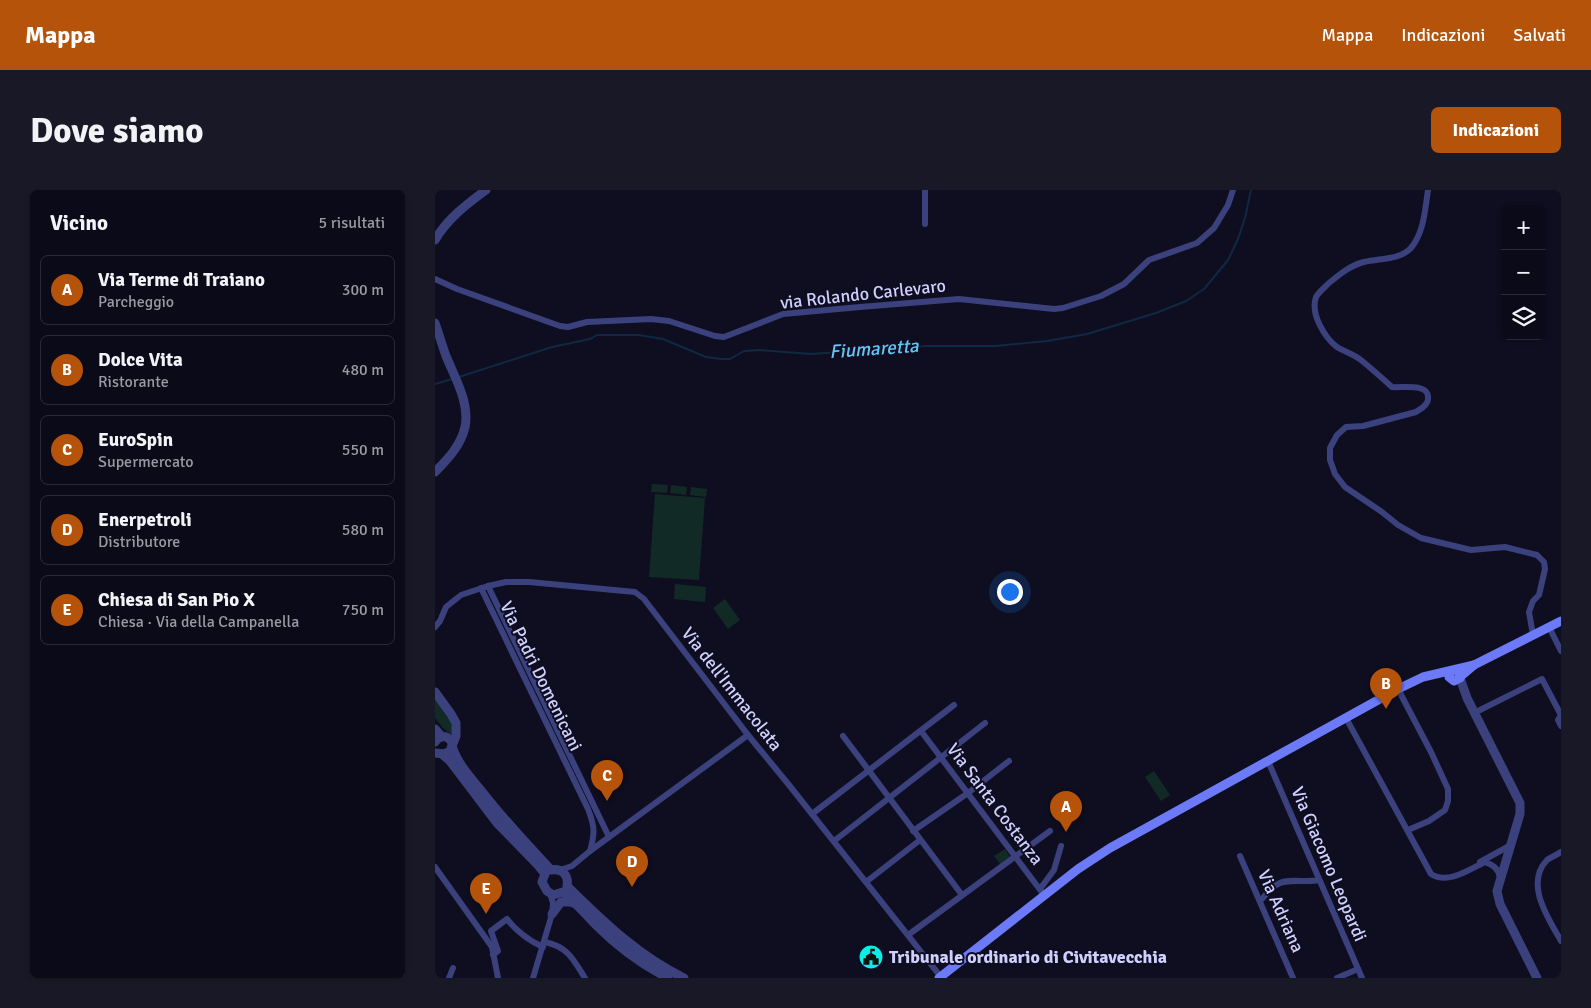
<!DOCTYPE html>
<html lang="it">
<head>
<meta charset="utf-8">
<style>
	:root { --surface:#0b0a19; --page:#191826; --text:#f1f3f6; --muted:#9a9aa2; --line:#2b2b38; --accent:#b45309 }
	body { margin:0; font-family:Signika,sans-serif; background:var(--page); color:var(--text) }
	.controls { position:absolute; right:15px; top:15px; display:grid; overflow:hidden; border-radius:8px; box-shadow:0 1px 4px #0004 }
	.controls button { width:45px; height:45px; display:grid; place-items:center; padding:0; border:0; border-bottom:1px solid var(--line); background:var(--surface); color:var(--text); font:25px sans-serif }
	.you { position:absolute; left:574px; top:401px; width:18px; height:18px; margin:-12px; border:4px solid #fff; border-radius:50%; background:#1a73e8; box-shadow:0 0 0 8px #1a73e833 }
	.badge { display:grid; place-items:center; width:32px; height:32px; border-radius:50%; background:var(--accent); color:#fff; font-size:16px; font-weight:700 }
	.pin { position:absolute; translate:-50% -41px; filter:drop-shadow(0 1px 2px #0008) }
	.pin::after { content:''; position:absolute; top:26px; width:18px; height:15px; background:inherit; clip-path:polygon(0 0,100% 0,50% 100%) }
	.list { margin:0; padding:0; list-style:none }
	h2 { display:flex; justify-content:space-between; align-items:center; height:65px; margin:0; padding:0 20px; font-size:21px }
	h2 small { font-size:16px; font-weight:400; color:var(--muted) }
	.list li { display:grid; grid-template-columns:32px 1fr auto; gap:15px; align-items:center; box-sizing:border-box; height:70px; margin:0 10px 10px; padding:0 10px; border:1px solid var(--line); border-radius:8px }
	.list b { display:block; font-size:19px; white-space:nowrap }
	.list p { margin:0; font-size:16px; white-space:nowrap; color:var(--muted) }
	.list em { font-size:16px; font-style:normal; color:var(--muted) }
	.icon { flex:none; width:28px; height:28px; fill:none; stroke:currentColor; stroke-width:2; stroke-linecap:round; stroke-linejoin:round }
	.map { position:relative; flex:none; width:1126px; height:788px; overflow:hidden; border-radius:8px }
	header { display:flex; align-items:center; gap:30px; box-sizing:border-box; height:70px; padding:0 25px; background:var(--accent); color:#fff }
	header strong { font-size:24px }
	nav { display:flex; gap:28px; margin-inline-start:auto; font-size:18px }
	.intro { display:flex; align-items:center; justify-content:space-between; box-sizing:border-box; height:120px; padding:0 30px }
	h1 { margin:0; font-size:35px }
	.button { padding:12px 22px; border-radius:8px; background:var(--accent); color:#fff; font-size:18px; font-weight:700 }
	main { display:flex; gap:30px; padding:0 30px }
	aside { flex:1; background:var(--surface); border-radius:8px; box-shadow:0 1px 4px #0004 }
	.map>svg:first-child { display:block }
	.green { fill:#122a26 }
	.lines { fill:none; stroke-linecap:round; stroke-linejoin:round }
	.stream { stroke:#0f2943; stroke-width:2 }
	.minor { stroke:#3b417d; stroke-width:6 }
	.tertiary { stroke:#3b417d; stroke-width:9 }
	.secondary { stroke:#6c7af8; stroke-width:9 }
	.labels { text-anchor:middle; dominant-baseline:central; stroke-width:4; stroke-linejoin:round; paint-order:stroke }
	.street-label { font-size:18px; fill:#d0d0fd; stroke:#0f0e21 }
	.poi-label { font-size:18px; font-weight:bold; fill:#d0d0fd; stroke:#0f0e21; text-anchor:start }
	.water-label { font-size:19px; font-style:italic; fill:#63c5f7; stroke:#0f0e21 }
</style>
</head>
<body>
<header>
<strong>Mappa</strong>
<nav><a>Mappa</a><a>Indicazioni</a><a>Salvati</a></nav>
</header>
<div class="intro"><h1>Dove siamo</h1><a class="button">Indicazioni</a></div>
<main>
<aside>
<h2>Vicino<small>5 risultati</small></h2>
<ul class="list">
<li><span class="badge">A</span><div><b>Via Terme di Traiano</b><p>Parcheggio</p></div><em>300 m</em></li>
<li><span class="badge">B</span><div><b>Dolce Vita</b><p>Ristorante</p></div><em>480 m</em></li>
<li><span class="badge">C</span><div><b>EuroSpin</b><p>Supermercato</p></div><em>550 m</em></li>
<li><span class="badge">D</span><div><b>Enerpetroli</b><p>Distributore</p></div><em>580 m</em></li>
<li><span class="badge">E</span><div><b>Chiesa di San Pio X</b><p>Chiesa · Via della Campanella</p></div><em>750 m</em></li>
</ul>
</aside>
<div class="map">
<svg width="1126" height="788" viewBox="0 0 1126 788">
	<rect width="100%" height="100%" fill="#0f0e21"/>
	<!-- green -->
	<g class="green">
		<polygon points="217,294 233,295 232,303 216,302"/>
		<polygon points="236,295 252,297 251,305 235,303"/>
		<polygon points="256,297 272,299 271,307 255,305"/>
		<polygon points="220,304 270,308 264,390 214,387"/>
		<polygon points="240,394 271,397 270,412 239,409"/>
		<polygon points="290,409 305,430 293,439 278,418"/>
		<polygon points="0,507 16,529 18,546 8,538 0,528"/>
		<polygon points="719,581 735,605 726,611 710,587"/>
		<polygon points="570,659 575,667 565,674 559,666"/>
	</g>
	<g class="lines">
		<!-- stream -->
		<g class="stream">
			<polyline points="24,187 117,157 155,149 162,145 204,145 228,149 271,167 286,169 295,169 309,161 325,160 376,164 492,156 561,156 612,151 652,144 721,123 751,111 769,99 793,70 803,49 810,28 816,0"/>
			<polyline points="0,194 17,189"/>
		</g>
		<!-- minor -->
		<g class="minor">
			<path d="M993 0C990 20 989 42 976 58 965 70 945 68 929 72 916 75 905 84 894 93 890 97 884 102 881 107 875 124 890 148 902 157 910 162 919 164 926 170 937 179 947 188 957 197 967 198 993 193 993 207 994 214 987 218 981 222L928 236 911 237 902 245 895 258V270L900 284 910 297 947 322 963 335 986 348 1036 360 1070 357 1102 365 1109 372 1110 379 1104 405 1098 411 1094 422 1098 445"/>
			<polyline points="490,34 490,0"/>
			<polyline points="0,89 22,99 125,136 133,137 152,132 216,129 234,131 280,146 289,147 348,124 425,117 524,109 619,119 628,118 666,106 689,94 714,70 762,53 779,38 793,15 798,0"/>
			<polyline points="53,396 174,647"/>
			<path d="M46 398 153 619C160 637 160 643 155 661"/>
			<polyline points="0,437 5,431 11,417 26,405 53,396 71,392 94,392 200,402 209,409 313,545 354,595 506,787"/>
			<polyline points="1114,437 1126,461"/>
			<polyline points="963,499 996,562 1013,599 1013,611 1010,620 994,631 973,640"/>
			<polyline points="1039,523 1107,489 1126,525 1123,530 1126,536"/>
			<path d="M911 528 996 684C1013 695 1035 679 1050 672 1058 675 1063 678 1065 687"/>
			<polyline points="486,541 609,705"/>
			<polyline points="408,546 527,705"/>
			<polyline points="833,571 927,788"/>
			<polyline points="377,624 519,515"/>
			<polyline points="478,641 533,603 574,571"/>
			<polyline points="399,651 550,533"/>
			<path d="M1126 662C1122 665 1116 667 1112 670 1089 694 1114 729 1126 751"/>
			<polyline points="805,666 858,788"/>
			<polyline points="1045,672 1076,655"/>
			<polyline points="0,677 57,757 63,788"/>
			<polyline points="125,680 137,676 155,661 313,545"/>
			<polyline points="431,692 485,650"/>
			<polyline points="605,699 619,680 626,656"/>
			<path d="M825 711C830 706 836 697 843 694 852 688 872 693 884 690"/>
			<polyline points="473,745 615,641"/>
			<path d="M110 752C133 757 138 769 150 788"/>
			<path d="M58 765 63 761 56 741 72 729C82 742 93 750 108 757"/>
			<polyline points="14,788 18,778"/>
			<polyline points="98,788 117,724 118,713 115,703"/>
			<polyline points="902,788 923,779"/>
		</g>
		<!-- tertiary -->
		<g class="tertiary">
			<path d="M0 50C12 29 32 14 51 0"/>
			<path d="M0 133C4 144 7 155 11 166 20 188 35 213 30 237 26 255 13 269 0 282"/>
			<polyline points="1025,488 1032,508 1085,613 1085,624 1062,701 1065,714 1102,788"/>
			<polyline points="0,502 16,524 21,533 21,546 15,561 9,564 0,563"/>
			<polyline points="0,539 7,547"/>
			<path d="M0 552C5 544 13 545 17 553"/>
			<path d="M17 556C23 575 37 589 49 604 70 631 93 655 116 680 127 678 134 685 132 696 169 732 202 765 249 788"/>
			<polyline points="7,564 15,571 62,633 102,674 110,684"/>
			<polyline points="110,684 107,692 112,701 118,705 128,702"/>
			<path d="M128 702C140 712 150 724 161 735 182 756 206 774 233 788"/>
			<polyline points="117,724 126,712 135,712 141,714"/>
		</g>
		<!-- secondary -->
		<g class="secondary">
			<polyline points="1016,481 1014,487 1019,491 1025,488 1024,482"/>
			<polyline points="1026,486 1039,475 1126,431"/>
			<polyline points="504,788 643,679 675,658 963,499 988,487 1039,475"/>
		</g>
	</g>
	<!-- icons -->
	<defs>
		<symbol id="civic-disc" viewBox="-11 -11 22 22"><circle r="9.5" fill="#0cede8" stroke="#0f0e21"/><path d="M-.6-6.5H3V-4.5H.6V-3L4-1V1h2V6H-6V1h2V-1L-.6-3ZM-1.2 2.5V6h2.4V2.5Z" fill="#111"/></symbol>
	</defs>
	<g fill-rule="evenodd">
		<use href="#civic-disc" x="422" y="753" width="28" height="28"/>
	</g>
	<g class="labels">
		<!-- street labels -->
		<g class="street-label">
			<text transform="translate(428 104) rotate(-6)">via Rolando Carlevaro</text>
			<text transform="translate(106 486) rotate(64)">Via Padri Domenicani</text>
			<text transform="translate(297 499) rotate(52)">Via dell'Immacolata</text>
			<text transform="translate(560 614) rotate(53)">Via Santa Costanza</text>
			<text transform="translate(894 674) rotate(67)">Via Giacomo Leopardi</text>
			<text transform="translate(846 721) rotate(66)">Via Adriana</text>
		</g>
		<!-- poi labels -->
		<g class="poi-label">
			<text x="454" y="767">Tribunale ordinario di Civitavecchia</text>
		</g>
		<!-- water labels -->
		<g class="water-label">
			<text transform="translate(439 159) rotate(-4)">Fiumaretta</text>
		</g>
	</g>
</svg>
<div class="controls">
<button>+</button>
<button>−</button>
<button><svg class="icon" aria-label="layers" viewBox="0 0 24 24"><path d="M12 4l9 5-9 5-9-5zM3 14l9 5 9-5"/></svg></button>
</div>
<div class="you"></div>
<div class="pin badge" style="left:631px;top:642px">A</div>
<div class="pin badge" style="left:951px;top:519px">B</div>
<div class="pin badge" style="left:172px;top:611px">C</div>
<div class="pin badge" style="left:197px;top:697px">D</div>
<div class="pin badge" style="left:51px;top:724px">E</div>
</div>
</main>
</body>
</html>
